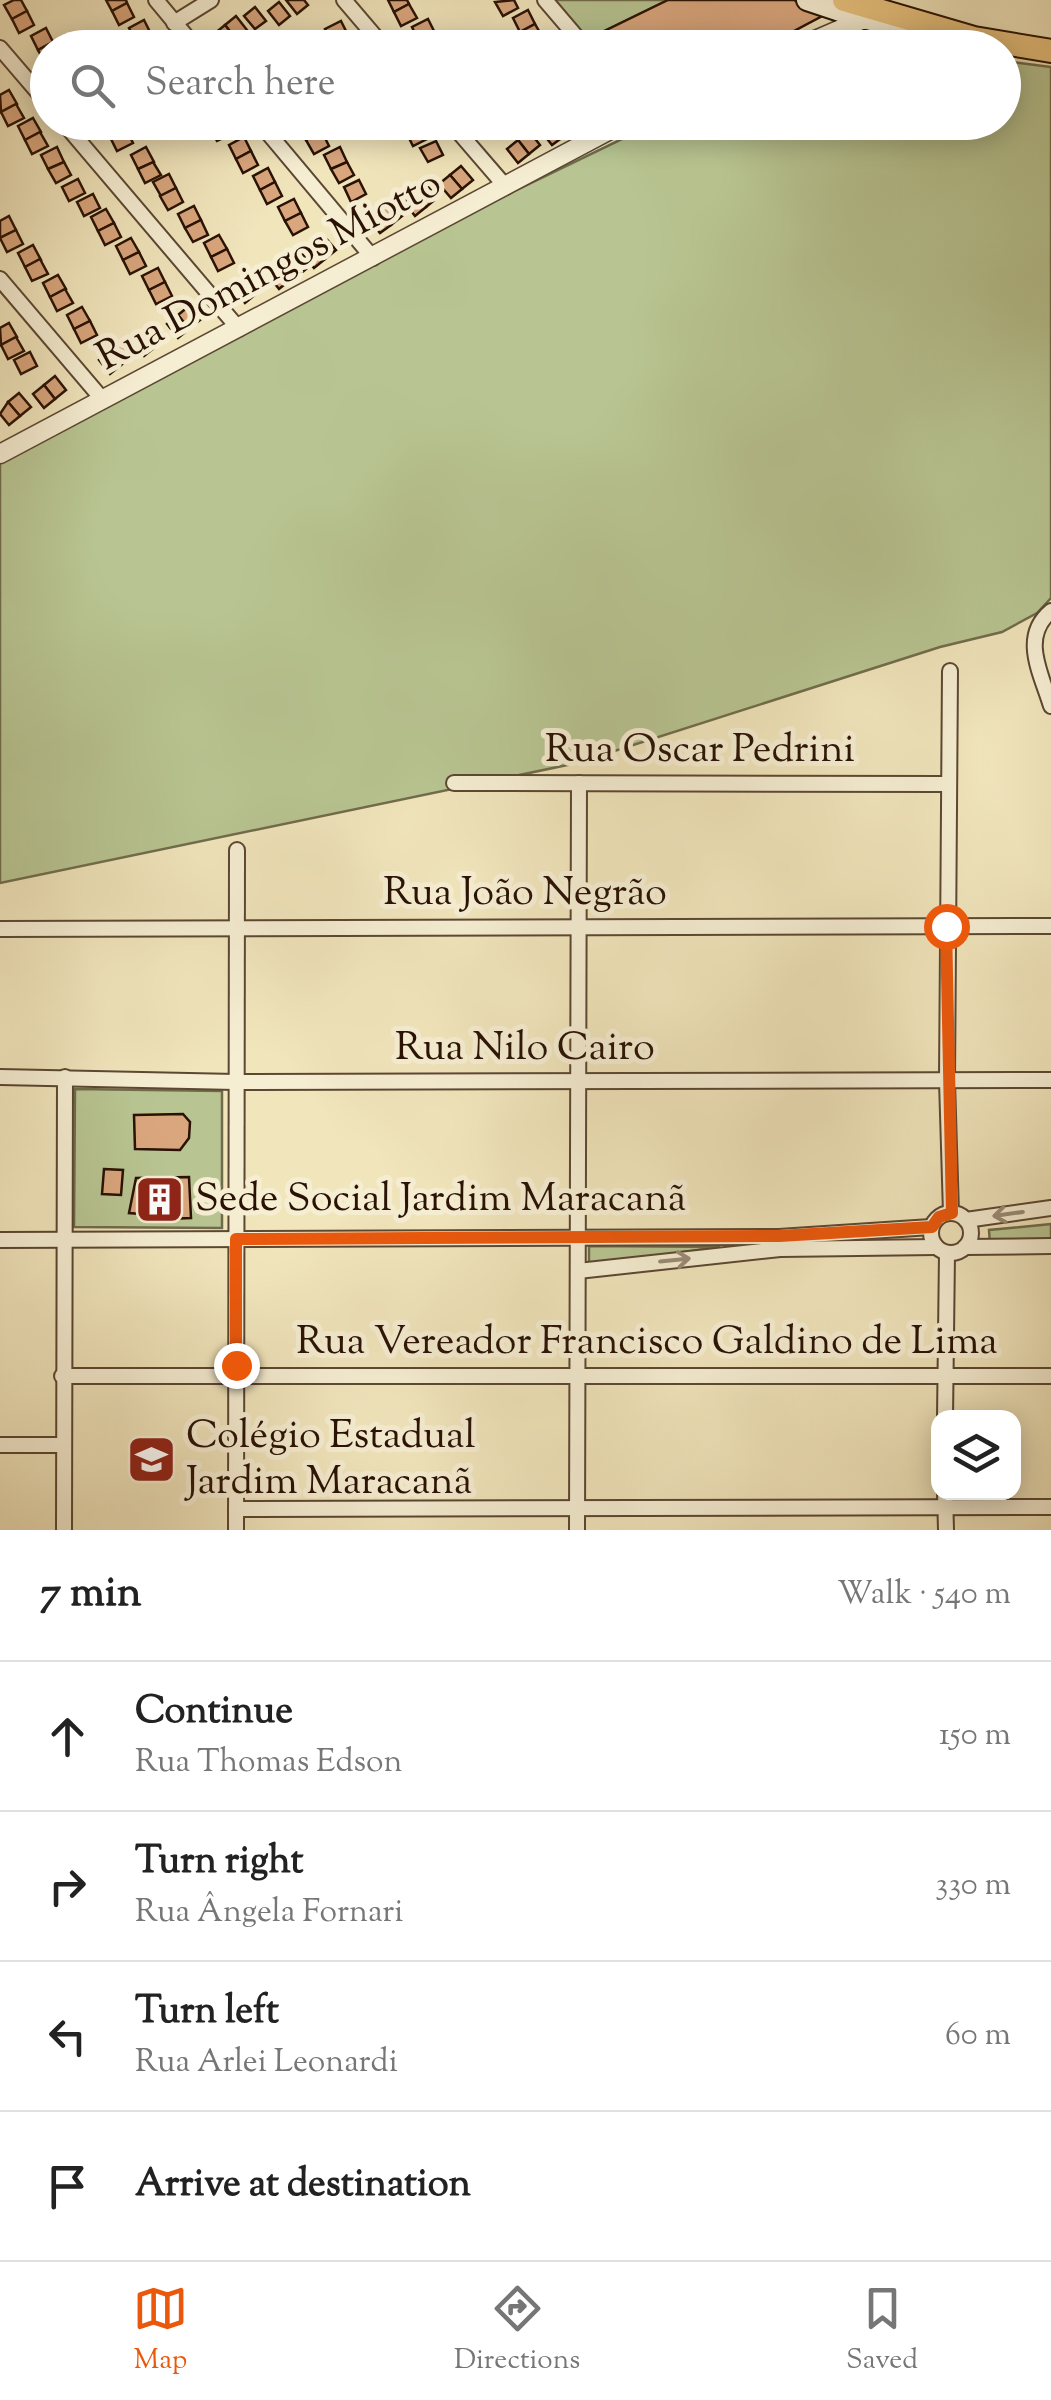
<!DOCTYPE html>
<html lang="en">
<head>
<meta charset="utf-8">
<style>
	:root { --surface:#fff; --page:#f6f6f6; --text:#222; --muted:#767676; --line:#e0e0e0; --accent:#ea580c }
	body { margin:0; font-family:"Sorts Mill Goudy",serif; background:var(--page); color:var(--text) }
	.controls { position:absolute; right:30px; bottom:30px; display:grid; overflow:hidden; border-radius:20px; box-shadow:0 5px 25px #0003 }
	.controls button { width:90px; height:90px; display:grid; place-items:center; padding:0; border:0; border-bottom:2px solid var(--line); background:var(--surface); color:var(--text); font:50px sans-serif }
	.stop { position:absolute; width:30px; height:30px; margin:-22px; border:8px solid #ea580c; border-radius:50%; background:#fff }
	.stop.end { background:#ea580c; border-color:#fff; box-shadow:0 2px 10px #0008 }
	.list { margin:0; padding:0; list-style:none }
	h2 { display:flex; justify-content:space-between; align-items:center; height:130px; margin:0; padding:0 40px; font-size:42px }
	h2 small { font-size:32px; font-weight:400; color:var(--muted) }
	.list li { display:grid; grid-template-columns:65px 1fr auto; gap:30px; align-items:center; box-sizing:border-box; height:150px; padding:0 40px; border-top:2px solid var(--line) }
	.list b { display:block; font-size:38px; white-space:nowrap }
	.list p { margin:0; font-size:32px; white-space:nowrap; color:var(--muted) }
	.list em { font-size:32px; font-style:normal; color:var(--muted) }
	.icon { flex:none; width:55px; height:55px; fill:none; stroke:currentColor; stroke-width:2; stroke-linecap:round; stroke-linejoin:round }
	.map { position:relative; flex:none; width:1051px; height:1530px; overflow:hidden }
	.search { position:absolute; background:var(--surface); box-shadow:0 5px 25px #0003; left:30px; right:30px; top:30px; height:110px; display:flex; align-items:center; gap:25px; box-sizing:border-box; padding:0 35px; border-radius:55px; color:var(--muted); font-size:38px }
	.sheet { height:730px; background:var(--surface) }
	nav { display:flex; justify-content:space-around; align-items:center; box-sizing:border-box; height:140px; border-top:2px solid var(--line); background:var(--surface); font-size:28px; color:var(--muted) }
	nav a { display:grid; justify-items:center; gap:5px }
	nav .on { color:var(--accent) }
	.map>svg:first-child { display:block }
	.green { fill:#b8c592; stroke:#706c4b; stroke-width:2.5 }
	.building { fill:#d9a67d; stroke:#291204; stroke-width:2.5 }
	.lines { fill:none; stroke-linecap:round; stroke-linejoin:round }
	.minor-casing { stroke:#5b4732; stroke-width:18 }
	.tertiary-casing { stroke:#5b4732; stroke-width:21 }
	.secondary-casing { stroke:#291204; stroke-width:24 }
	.primary-casing { stroke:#291204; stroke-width:26 }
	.minor { stroke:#f6eed3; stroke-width:14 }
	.tertiary { stroke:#f6eed3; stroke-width:18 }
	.secondary { stroke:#f6eed3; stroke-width:20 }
	.primary { stroke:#e8c27e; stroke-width:22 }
	.oneway { stroke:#9a8b76 }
	.route { stroke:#ea580c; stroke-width:12 }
	.labels { text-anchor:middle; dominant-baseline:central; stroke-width:10; stroke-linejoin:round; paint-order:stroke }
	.street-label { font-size:40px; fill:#291204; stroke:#f6eed3 }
	.poi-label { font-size:40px; fill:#291204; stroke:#f6eed3; text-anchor:start }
</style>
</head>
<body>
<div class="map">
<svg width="1051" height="1530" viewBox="0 0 1051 1530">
	<rect width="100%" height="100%" fill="#f1e5bc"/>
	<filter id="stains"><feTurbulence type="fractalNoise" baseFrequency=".002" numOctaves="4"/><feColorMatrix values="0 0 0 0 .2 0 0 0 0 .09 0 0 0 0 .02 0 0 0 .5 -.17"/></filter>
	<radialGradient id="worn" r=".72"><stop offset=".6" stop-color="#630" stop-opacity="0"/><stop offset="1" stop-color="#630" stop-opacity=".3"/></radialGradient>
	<!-- green -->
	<g class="green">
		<polygon points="555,0 668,0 588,39"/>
		<polygon points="856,30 939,47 810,48"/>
		<polygon points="1004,61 1051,67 1051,598 1037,613 1002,632 940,647 577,763 0,883 0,456 374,259 655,123 1004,122"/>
		<polygon points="75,1089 222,1091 222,1228 74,1227"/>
		<polygon points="1051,1224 1051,1244 990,1245 989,1230"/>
		<polygon points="589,1246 720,1247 589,1265"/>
	</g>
	<!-- building -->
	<g class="building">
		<polygon points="14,0 21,0 27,11 12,19 4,5"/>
		<polygon points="106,0 126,0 127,3 112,11"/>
		<polygon points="286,0 304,0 308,5 297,14"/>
		<polygon points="388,0 407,0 409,4 394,12"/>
		<polygon points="514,0 518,8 503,16 495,2"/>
		<polygon points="668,0 794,0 828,13 762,48 595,48 588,39"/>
		<polygon points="279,2 290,16 279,25 268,11"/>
		<polygon points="127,3 134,17 119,25 112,11"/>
		<polygon points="409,4 417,18 401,26 394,12"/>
		<polygon points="255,7 266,21 255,29 244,16"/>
		<polygon points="528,10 535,24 520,32 513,18"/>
		<polygon points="27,11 34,25 19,33 12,19"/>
		<polygon points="236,16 247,30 236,39 225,25"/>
		<polygon points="428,19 435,33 419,41 412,27"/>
		<polygon points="144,20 151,34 136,42 129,28"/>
		<polygon points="341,21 348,35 332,43 325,29"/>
		<polygon points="535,24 543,38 527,46 520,32"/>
		<polygon points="225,25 236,39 225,48 214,34"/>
		<polygon points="46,28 53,42 38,50 31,36"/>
		<polygon points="435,33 442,47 423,48 419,41"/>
		<polygon points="151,34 158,48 138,48 136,42"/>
		<polygon points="348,35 354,48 334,48 332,43"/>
		<polygon points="53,42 56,48 48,48 45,63 38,50"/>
		<polygon points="9,90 17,104 1,112 0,95"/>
		<polygon points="16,104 24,118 8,126 1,112"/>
		<polygon points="33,118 41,132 25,140 18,126"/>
		<polygon points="122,122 126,129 110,137 103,123"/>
		<polygon points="219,122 226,122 232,134 217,141 209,127"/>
		<polygon points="307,122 317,122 322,132 306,140 299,126"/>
		<polygon points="396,122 415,122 417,125 401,133"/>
		<polygon points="482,122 502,122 503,124 487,132"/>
		<polygon points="570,122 574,128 563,137 552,123"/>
		<polygon points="552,123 563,137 552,145 541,131"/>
		<polygon points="421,124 429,138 413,146 406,132"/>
		<polygon points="126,129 133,143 117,151 110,137"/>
		<polygon points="529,131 540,145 529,154 518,140"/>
		<polygon points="40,132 48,146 32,154 25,140"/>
		<polygon points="322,132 329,146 314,154 306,140"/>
		<polygon points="244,137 251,151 236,159 229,145"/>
		<polygon points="518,140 529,154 518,163 507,149"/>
		<polygon points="436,141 443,155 428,162 420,148"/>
		<polygon points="57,147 64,162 48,169 41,155"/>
		<polygon points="146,147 154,162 138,169 131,155"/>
		<polygon points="340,147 347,162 331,169 324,155"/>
		<polygon points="251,151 258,165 243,173 236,159"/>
		<polygon points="64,162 71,175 56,183 48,169"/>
		<polygon points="153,162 161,175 145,183 138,169"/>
		<polygon points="347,162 354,175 339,183 331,169"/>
		<polygon points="461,166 473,180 462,189 450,175"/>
		<polygon points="268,168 275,182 260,190 253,176"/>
		<polygon points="169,174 176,188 161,196 153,182"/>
		<polygon points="450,175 462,189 451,198 439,184"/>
		<polygon points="78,179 85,193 69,201 62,187"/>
		<polygon points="359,180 366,194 351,202 344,187"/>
		<polygon points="275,182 282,196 267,204 260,190"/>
		<polygon points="426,184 437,198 426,207 415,193"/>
		<polygon points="176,188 183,202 168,210 160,196"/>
		<polygon points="415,193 426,207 415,216 404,202"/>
		<polygon points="93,194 100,208 84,216 77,202"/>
		<polygon points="294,199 301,213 285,221 278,207"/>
		<polygon points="391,202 402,216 391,225 380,211"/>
		<polygon points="194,206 201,220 185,228 178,214"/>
		<polygon points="106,209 114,223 98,231 91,217"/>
		<polygon points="380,211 391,225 380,233 369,220"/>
		<polygon points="301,213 308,227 293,235 285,221"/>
		<polygon points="9,216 16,230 0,238 0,221"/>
		<polygon points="201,220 208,235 193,242 185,228"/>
		<polygon points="114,223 121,237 105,245 98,231"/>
		<polygon points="16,230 23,244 7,252 0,238"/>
		<polygon points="219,235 227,249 211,257 204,243"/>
		<polygon points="324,236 336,250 325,259 313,245"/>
		<polygon points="131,238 139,252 123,260 116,246"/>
		<polygon points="33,245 41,260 25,267 18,253"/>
		<polygon points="313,245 325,259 314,268 302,254"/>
		<polygon points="227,249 234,263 218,271 211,257"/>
		<polygon points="139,252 146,266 130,274 123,260"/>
		<polygon points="294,255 306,269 295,278 284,264"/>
		<polygon points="40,259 48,274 32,281 25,267"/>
		<polygon points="279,266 290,280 279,289 268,275"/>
		<polygon points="158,268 165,282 149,290 142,276"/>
		<polygon points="256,271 267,285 256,294 245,280"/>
		<polygon points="58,275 66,289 50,297 43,283"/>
		<polygon points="245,280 256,294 245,303 234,289"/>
		<polygon points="165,282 172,296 156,304 149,290"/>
		<polygon points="65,289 73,303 57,311 50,297"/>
		<polygon points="189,306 200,320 189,329 178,315"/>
		<polygon points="82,307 90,321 74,329 67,315"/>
		<polygon points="178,315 189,329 178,338 167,324"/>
		<polygon points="90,321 97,335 81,343 74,329"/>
		<polygon points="9,323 17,337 1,345 0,328"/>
		<polygon points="154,324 166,338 155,347 143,333"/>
		<polygon points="143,333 155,347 144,356 132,342"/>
		<polygon points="16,337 24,351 8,359 1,345"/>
		<polygon points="121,342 132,356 121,365 110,351"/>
		<polygon points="110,351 121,365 110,374 99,360"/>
		<polygon points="30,352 37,366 21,374 14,360"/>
		<polygon points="55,376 66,390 55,399 44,385"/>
		<polygon points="44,385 55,399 44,408 33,394"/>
		<polygon points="19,393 31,407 20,416 8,402"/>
		<polygon points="8,402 20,416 9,425 0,414"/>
		<polygon points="183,1114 190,1122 189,1138 180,1150 135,1149 134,1115"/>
		<polygon points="104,1169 123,1170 121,1195 102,1194"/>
		<polygon points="189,1177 191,1218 142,1220 141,1214 129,1213 136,1178"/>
	</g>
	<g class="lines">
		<defs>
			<g id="minor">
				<polyline points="156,0 196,48"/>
				<polyline points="344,0 385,48"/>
				<polyline points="545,0 586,48"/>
				<polyline points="174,23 211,0"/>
				<polyline points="0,48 48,104"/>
				<polyline points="63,122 239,329"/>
				<polyline points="259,122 373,258"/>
				<polyline points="450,122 506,187"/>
				<polyline points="0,279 103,400"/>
				<path d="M1051 611C1020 637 1041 673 1051 706"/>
				<polyline points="950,671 947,1081 951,1213"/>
				<polyline points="454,783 946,784"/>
				<polyline points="0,929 1051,926"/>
				<polyline points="0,1077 236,1082 1051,1080"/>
				<circle cx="951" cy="1233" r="20"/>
				<polyline points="966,1220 1051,1208"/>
				<polyline points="0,1240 779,1237 931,1227"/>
				<polyline points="965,1247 1051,1246"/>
				<polyline points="578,1271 780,1249 936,1247"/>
				<polyline points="62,1376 1051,1376"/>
				<polyline points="945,1418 947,1253"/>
				<polyline points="0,1445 64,1445"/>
				<polyline points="945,1492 946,1530"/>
				<polyline points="236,1509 1051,1507"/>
				<polyline points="64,1530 65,1077"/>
				<polyline points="236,1530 237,850"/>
				<polyline points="577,1530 579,783"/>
			</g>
			<g id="tertiary">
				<polyline points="797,48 864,19 948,42"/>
				<polyline points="0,454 625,122"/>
			</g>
			<polyline id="secondary" points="807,0 864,19"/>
			<polyline id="primary" points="844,0 974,38 1051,51"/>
		</defs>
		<!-- minor casing -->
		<use href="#minor" class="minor-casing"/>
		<!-- tertiary casing -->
		<use href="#tertiary" class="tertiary-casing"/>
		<!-- secondary casing -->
		<use href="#secondary" class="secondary-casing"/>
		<!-- primary casing -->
		<use href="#primary" class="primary-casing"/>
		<!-- minor -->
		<use href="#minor" class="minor"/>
		<!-- tertiary -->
		<use href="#tertiary" class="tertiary"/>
		<!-- secondary -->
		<use href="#secondary" class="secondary"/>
		<!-- primary -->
		<use href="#primary" class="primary"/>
	</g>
	<!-- one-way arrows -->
	<defs><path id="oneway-shaft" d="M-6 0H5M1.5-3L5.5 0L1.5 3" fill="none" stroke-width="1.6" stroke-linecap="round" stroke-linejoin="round" transform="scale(2.5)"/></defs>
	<g class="oneway">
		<use href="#oneway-shaft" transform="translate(1008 1214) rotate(172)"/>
		<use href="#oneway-shaft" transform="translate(675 1260) rotate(-6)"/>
	</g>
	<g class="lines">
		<!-- route -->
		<polyline class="route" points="236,1365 236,1239 779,1236 932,1227 939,1217 952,1213 946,926"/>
	</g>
	<!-- icons -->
	<defs>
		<symbol id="building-square" viewBox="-11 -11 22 22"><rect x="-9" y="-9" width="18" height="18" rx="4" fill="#8f2418" stroke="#f6eed3"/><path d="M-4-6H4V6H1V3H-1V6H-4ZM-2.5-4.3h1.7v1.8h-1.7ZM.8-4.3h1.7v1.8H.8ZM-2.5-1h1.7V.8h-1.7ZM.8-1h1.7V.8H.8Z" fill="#fff"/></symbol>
		<symbol id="school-square" viewBox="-11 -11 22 22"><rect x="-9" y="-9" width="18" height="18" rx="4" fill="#8f2418" stroke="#f6eed3"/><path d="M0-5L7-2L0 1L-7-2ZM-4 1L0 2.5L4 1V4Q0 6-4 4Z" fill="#fff"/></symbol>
	</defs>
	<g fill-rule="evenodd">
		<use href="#building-square" x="132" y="1172" width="55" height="55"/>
		<use href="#school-square" x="124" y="1432" width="55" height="55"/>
	</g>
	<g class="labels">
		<!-- street labels -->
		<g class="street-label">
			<text transform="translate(270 272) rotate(-28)">Rua Domingos Miotto</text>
			<text x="700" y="751">Rua Oscar Pedrini</text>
			<text x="525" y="894">Rua João Negrão</text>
			<text x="525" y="1049">Rua Nilo Cairo</text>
			<text x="647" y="1343">Rua Vereador Francisco Galdino de Lima</text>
		</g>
		<!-- poi labels -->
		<g class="poi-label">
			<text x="195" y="1200">Sede Social Jardim Maracanã</text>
			<text x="186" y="1437">Colégio Estadual<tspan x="186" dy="46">Jardim Maracanã</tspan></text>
		</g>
	</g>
	<rect width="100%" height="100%" filter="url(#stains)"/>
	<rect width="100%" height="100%" fill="url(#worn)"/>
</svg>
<div class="controls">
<button><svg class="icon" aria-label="layers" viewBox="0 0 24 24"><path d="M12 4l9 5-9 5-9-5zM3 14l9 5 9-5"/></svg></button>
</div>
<div class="stop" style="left:946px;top:926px"></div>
<div class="stop end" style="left:236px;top:1365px"></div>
<div class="search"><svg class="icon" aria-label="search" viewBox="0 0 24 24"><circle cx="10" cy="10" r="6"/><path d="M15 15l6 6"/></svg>Search here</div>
</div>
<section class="sheet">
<h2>7 min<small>Walk · 540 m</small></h2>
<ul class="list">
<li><svg class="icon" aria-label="ahead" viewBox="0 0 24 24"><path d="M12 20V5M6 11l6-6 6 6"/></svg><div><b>Continue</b><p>Rua Thomas Edson</p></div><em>150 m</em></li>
<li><svg class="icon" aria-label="right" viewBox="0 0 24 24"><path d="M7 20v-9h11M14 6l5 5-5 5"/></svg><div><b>Turn right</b><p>Rua Ângela Fornari</p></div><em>330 m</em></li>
<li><svg class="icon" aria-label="left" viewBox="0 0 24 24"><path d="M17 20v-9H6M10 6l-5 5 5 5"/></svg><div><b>Turn left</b><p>Rua Arlei Leonardi</p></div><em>60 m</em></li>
<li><svg class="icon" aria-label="arrive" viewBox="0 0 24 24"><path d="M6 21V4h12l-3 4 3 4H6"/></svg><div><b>Arrive at destination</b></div></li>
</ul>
</section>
<nav>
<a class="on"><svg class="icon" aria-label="map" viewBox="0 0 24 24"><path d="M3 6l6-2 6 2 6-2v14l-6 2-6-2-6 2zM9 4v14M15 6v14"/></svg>Map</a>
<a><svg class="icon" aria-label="directions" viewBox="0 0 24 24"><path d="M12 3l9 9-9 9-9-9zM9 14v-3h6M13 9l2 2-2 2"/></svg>Directions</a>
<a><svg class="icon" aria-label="saved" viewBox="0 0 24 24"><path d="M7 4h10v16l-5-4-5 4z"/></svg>Saved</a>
</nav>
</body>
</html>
